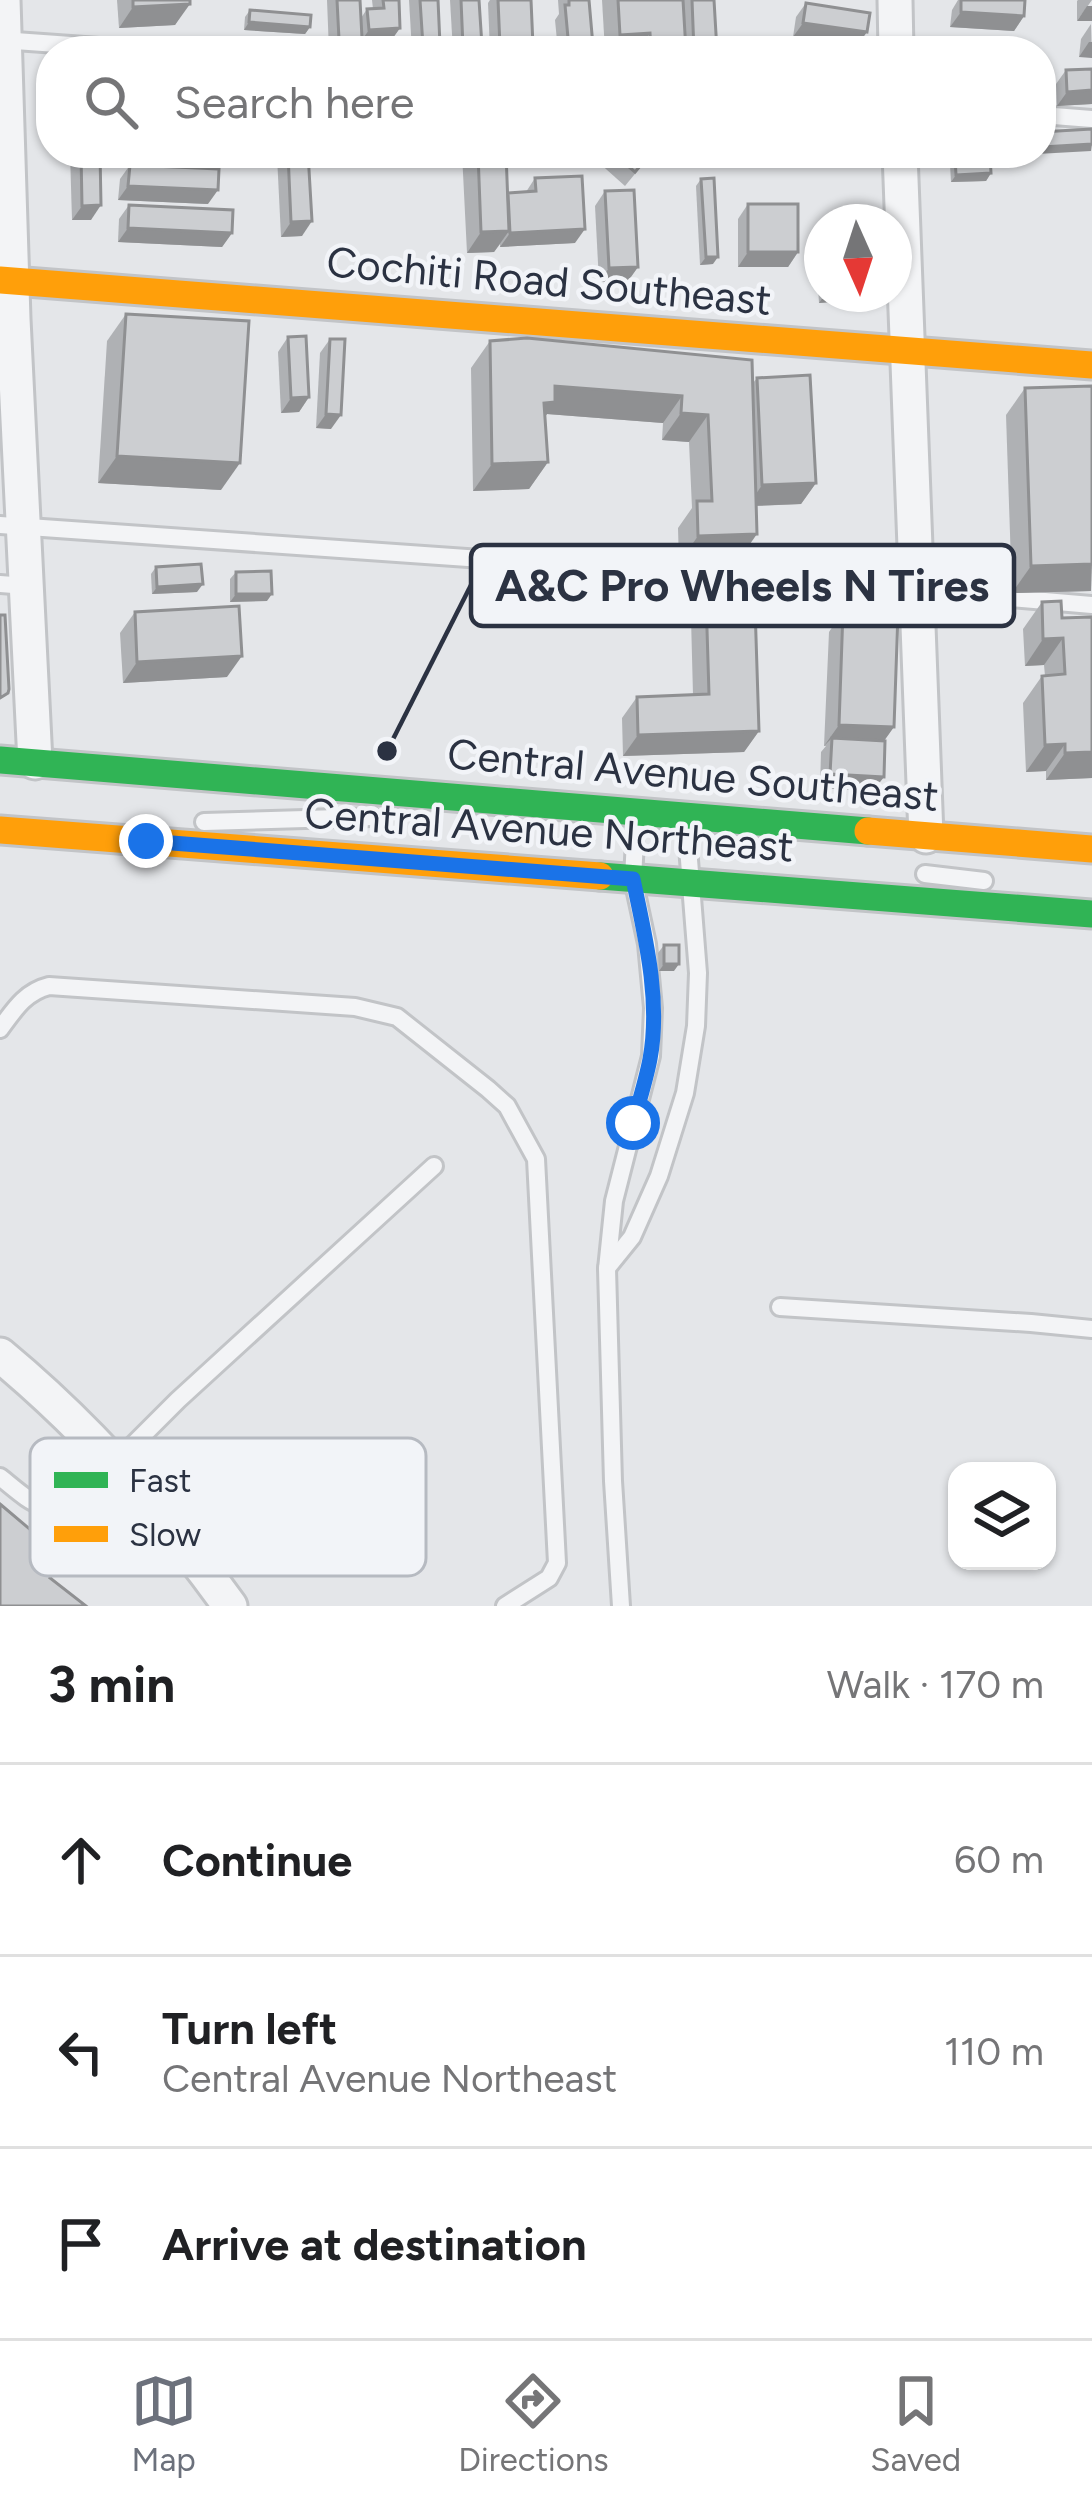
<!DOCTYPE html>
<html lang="en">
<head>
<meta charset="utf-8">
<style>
	:root { --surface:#fff; --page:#f2f2f2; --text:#202124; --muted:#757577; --line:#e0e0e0; --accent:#6c717c }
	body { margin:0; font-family:Figtree,sans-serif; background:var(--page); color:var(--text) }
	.controls { position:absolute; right:36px; bottom:36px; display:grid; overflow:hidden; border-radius:24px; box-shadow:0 3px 9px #0004 }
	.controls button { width:108px; height:108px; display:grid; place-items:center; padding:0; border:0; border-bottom:3px solid var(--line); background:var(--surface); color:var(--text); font:60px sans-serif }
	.compass { position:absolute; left:804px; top:204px; width:108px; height:108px; border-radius:50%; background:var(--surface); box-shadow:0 3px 9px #0004; rotate:177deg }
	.stop { position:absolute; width:36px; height:36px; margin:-27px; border:9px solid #1a73e8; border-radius:50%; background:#fff }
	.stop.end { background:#1a73e8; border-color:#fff; box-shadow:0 3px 12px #0008 }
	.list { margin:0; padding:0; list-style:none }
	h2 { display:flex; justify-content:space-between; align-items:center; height:156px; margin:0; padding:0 48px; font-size:51px }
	h2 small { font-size:39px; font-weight:400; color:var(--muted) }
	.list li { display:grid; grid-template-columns:78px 1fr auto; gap:36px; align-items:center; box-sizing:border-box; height:192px; padding:0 48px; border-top:3px solid var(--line) }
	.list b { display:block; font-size:45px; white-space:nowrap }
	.list p { margin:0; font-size:39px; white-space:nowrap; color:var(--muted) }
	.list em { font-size:39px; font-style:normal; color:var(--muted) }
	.icon { flex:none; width:66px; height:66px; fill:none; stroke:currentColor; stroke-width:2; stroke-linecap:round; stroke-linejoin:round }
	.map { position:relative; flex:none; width:1092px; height:1606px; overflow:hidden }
	.search { position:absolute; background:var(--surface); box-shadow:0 3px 9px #0004; left:36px; right:36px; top:36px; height:132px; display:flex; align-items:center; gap:30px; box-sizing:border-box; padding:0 42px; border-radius:48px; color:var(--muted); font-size:45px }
	.sheet { height:732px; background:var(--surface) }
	nav { display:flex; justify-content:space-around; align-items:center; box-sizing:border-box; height:168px; border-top:3px solid var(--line); background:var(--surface); font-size:33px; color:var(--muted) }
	nav a { display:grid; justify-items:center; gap:6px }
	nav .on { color:var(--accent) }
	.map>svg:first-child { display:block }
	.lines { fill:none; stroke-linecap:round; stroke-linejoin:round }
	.lane-casing { stroke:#c2c4c7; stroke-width:22 }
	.street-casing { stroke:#c2c4c7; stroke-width:39 }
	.fast-casing { stroke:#c2c4c7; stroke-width:33 }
	.slow-casing { stroke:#c2c4c7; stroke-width:33 }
	.lane { stroke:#f3f4f6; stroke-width:16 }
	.street { stroke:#f3f4f6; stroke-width:33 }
	.fast { stroke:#30b455; stroke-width:27 }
	.slow { stroke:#ff9f0a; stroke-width:27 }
	.wall { fill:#afb1b4 }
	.shaded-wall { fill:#8f9092 }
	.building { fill:#ccced1; stroke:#8f9092; stroke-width:3 }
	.route { stroke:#1a73e8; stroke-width:15 }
	.labels { text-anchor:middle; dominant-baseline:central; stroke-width:9; stroke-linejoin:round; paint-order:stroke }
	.street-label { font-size:42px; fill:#2b3242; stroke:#f2f4f8 }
	.key { fill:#f2f4f8; stroke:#b6bac1; stroke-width:3 }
	.key-label { font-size:33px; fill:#2b3242 }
	.leader { fill:none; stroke:#2b3242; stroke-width:4.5 }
	.callout-dot { fill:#2b3242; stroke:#f2f4f8; stroke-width:4.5 }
	.callout { fill:#f2f4f8; stroke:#2b3242; stroke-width:4.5 }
	.callout-label { font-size:45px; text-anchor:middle; font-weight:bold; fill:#2b3242 }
</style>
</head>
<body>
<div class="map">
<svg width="1092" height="1606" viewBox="0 0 1092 1606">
	<rect width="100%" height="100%" fill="#e4e6e9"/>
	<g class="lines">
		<defs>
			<g id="lane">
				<polyline points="1,40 155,51"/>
				<polyline points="1041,115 1092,119"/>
				<polyline points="0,525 891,588 1092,605"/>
				<polyline points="0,584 26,586"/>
				<polyline points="204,822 373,817"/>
				<polyline points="925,874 984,881"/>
				<path d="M0 1029C14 1010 25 992 49 986L355 1007 397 1017 488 1089 507 1106 536 1159 557 1563 549 1578 505 1606"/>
				<polyline points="607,1268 632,1237 659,1176 685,1093 696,1026 698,973 686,822"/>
				<polyline points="780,1307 1031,1323 1092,1329"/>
				<path d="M0 1477C28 1499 46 1521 81 1497L178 1400 434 1166"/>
				<polyline points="621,1606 613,1481 607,1269 614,1201 651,1056 653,1008 647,944 633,879 636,820"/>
			</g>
			<g id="street">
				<polyline points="3,0 13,319 35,762"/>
				<polyline points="895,0 896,51"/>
				<polyline points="900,153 926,836"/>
				<path d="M0 1355C88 1428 164 1514 230 1606"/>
			</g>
			<g id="fast">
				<polyline points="0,760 868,831"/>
				<polyline points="600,876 1092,914"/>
			</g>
			<g id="slow">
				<polyline points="0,280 1092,365"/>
				<polyline points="0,830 600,876"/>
				<polyline points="868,831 1092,849"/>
			</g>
		</defs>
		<!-- lane casing -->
		<use href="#lane" class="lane-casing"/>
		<!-- street casing -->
		<use href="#street" class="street-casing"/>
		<!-- fast casing -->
		<use href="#fast" class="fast-casing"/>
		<!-- slow casing -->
		<use href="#slow" class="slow-casing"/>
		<!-- lane -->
		<use href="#lane" class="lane"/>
		<!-- street -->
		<use href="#street" class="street"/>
		<!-- fast -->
		<use href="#fast" class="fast"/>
		<!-- slow -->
		<use href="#slow" class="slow"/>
	</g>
	<!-- wall -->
	<g class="wall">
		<polygon points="117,0 190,0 175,25 119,28"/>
		<polygon points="327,0 360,0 361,18 367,9 373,9 372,0 399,0 400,28 390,42 358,43 353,51 329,51"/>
		<polygon points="409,0 438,0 436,51 412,51"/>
		<polygon points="450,0 479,0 482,46 478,51 453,51"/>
		<polygon points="490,0 531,0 529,51 490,51 488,3"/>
		<polygon points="558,0 589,0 590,51 558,51 555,20 559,14"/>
		<polygon points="602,0 714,0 717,51 605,51"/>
		<polygon points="958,0 1025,0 1024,16 1014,31 950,27 952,10"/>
		<polygon points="1078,0 1092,0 1077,21 1077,1"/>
		<polygon points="806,3 857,46 793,37 796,17"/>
		<polygon points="250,10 310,27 305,34 244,30 245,17"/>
		<polygon points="1091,24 1092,57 1079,57 1081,39"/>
		<polygon points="1092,69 1092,104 1057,106 1056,84 1066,70"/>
		<polygon points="70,153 100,153 91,220 72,220"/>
		<polygon points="279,153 308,153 302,236 281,237 277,156"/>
		<polygon points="462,153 506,153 507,194 526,192 535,178 575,243 500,247 500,244 494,252 467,253"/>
		<polygon points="588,153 652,153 625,186"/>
		<polygon points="955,157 991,173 986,181 951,182 950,164"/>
		<polygon points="130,165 208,204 118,200 120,179"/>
		<polygon points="701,179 713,264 700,265 696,186"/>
		<polygon points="605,191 638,267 628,281 599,282 595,206"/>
		<polygon points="748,204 798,252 788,267 738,267 738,219"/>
		<polygon points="129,205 232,233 222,247 118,242 119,219"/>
		<polygon points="822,281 822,294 859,294 855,300 819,303 818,287"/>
		<polygon points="126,314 221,490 98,483 107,341"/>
		<polygon points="288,337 309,397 299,412 281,413 278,352"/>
		<polygon points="330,339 331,429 316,428 320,353"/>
		<polygon points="490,341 753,383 757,378 816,483 801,504 756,506 738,561 679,563 678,528 692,508 689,442 662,440 663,423 547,414 545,416 548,462 529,489 473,491 471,368"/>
		<polygon points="1025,388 1091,591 1012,593 1006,415"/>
		<polygon points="156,567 197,592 152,594 151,574"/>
		<polygon points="236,572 267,601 230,602 230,579"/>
		<polygon points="754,575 759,731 744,752 623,756 622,718 637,697 693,695 691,618 680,618 679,598 694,578"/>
		<polygon points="1042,602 1062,618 1092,617 1092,778 1046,780 1046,771 1026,772 1023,703 1042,676 1045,676 1044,665 1025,666 1023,629"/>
		<polygon points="843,611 884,741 873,791 820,788 821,752 826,746 824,746 829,632"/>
		<polygon points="135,612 227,677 123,683 120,633"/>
		<polygon points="664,945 674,971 659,971 658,953"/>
	</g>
	<!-- shaded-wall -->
	<g class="shaded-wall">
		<polygon points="190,4 175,25 119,28 133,7"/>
		<polygon points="1087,6 1092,6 1092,21 1077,21"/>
		<polygon points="961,12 1024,16 1014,31 950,27"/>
		<polygon points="249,22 310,27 305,34 244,30"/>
		<polygon points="803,23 867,32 857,46 793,37"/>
		<polygon points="400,28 390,42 359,44 369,30"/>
		<polygon points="650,33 638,51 609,51 620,35"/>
		<polygon points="362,38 353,51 331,51 339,39"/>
		<polygon points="1089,42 1092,42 1092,58 1079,57"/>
		<polygon points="440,45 436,51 419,51 423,46"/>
		<polygon points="482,46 478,51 461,51 463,47"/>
		<polygon points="500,46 533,46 529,51 497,51"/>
		<polygon points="593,46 590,51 567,51 569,49"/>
		<polygon points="1092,90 1092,104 1057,106 1067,92"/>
		<polygon points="1092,144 1091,151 1037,154 1041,153 1042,147"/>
		<polygon points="748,153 777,153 743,161"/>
		<polygon points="991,173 986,181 951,182 956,175"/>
		<polygon points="128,186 218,190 208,204 118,200"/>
		<polygon points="101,205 91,220 72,220 82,206"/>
		<polygon points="312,221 302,236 281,237 291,222"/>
		<polygon points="128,228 232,233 222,247 118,242"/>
		<polygon points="585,229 575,243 500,247 510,233"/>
		<polygon points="509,231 494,252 467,253 481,232"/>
		<polygon points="748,252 798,252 788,267 738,267"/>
		<polygon points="706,257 718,257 713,264 700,265"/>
		<polygon points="638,267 628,281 599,282 609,268"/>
		<polygon points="859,294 855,300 819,303 824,296"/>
		<polygon points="555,386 682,396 663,423 547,414 536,429 525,430"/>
		<polygon points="309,397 299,412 281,413 291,398"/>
		<polygon points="681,413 708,415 689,442 662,440"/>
		<polygon points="326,414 341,415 331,429 316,428"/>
		<polygon points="117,456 240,463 221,490 98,483"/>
		<polygon points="548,462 529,489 473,491 492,464"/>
		<polygon points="816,483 801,504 748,506 762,485"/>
		<polygon points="757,534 738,561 679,563 698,536"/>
		<polygon points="1092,564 1091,591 1012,593 1031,566"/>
		<polygon points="203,584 197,592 152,594 157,587"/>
		<polygon points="236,594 272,594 267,601 230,602"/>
		<polygon points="695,597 706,597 691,618 680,618"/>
		<polygon points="1063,638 1044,665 1025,666 1043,639"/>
		<polygon points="242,656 227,677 123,683 137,662"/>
		<polygon points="839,725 894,727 879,748 832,738 824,746"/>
		<polygon points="759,731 744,752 623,756 638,735"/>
		<polygon points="1065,744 1046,771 1026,772 1045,745"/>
		<polygon points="1092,752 1092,778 1046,780 1065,753"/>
		<polygon points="830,774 884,777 873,791 820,788"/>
		<polygon points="664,964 679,964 674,971 659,971"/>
	</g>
	<!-- building -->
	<g class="building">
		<polygon points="133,0 190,0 190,4 133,7"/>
		<polygon points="337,0 360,0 362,38 339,39"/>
		<polygon points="383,0 399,0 400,28 369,30 367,9 384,8"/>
		<polygon points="420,0 438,0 440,45 423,46"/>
		<polygon points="461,0 479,0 482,46 463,47"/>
		<polygon points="498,0 531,0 533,46 500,46"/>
		<polygon points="569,0 589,0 593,46 569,49 565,5 569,5"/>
		<polygon points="618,0 683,0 686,51 651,51 650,33 620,35"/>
		<polygon points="692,0 714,0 717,51 694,51"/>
		<polygon points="961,0 1025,0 1024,16 961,12"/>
		<polygon points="806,3 870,13 867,32 803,23"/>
		<polygon points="250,10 311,15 310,27 249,22"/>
		<polygon points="1026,44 1026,51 959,51 959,48"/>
		<polygon points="1092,69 1092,90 1067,92 1066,70"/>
		<polygon points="1092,129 1092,144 1042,147 1041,132"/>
		<polygon points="81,153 100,153 101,205 82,206"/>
		<polygon points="288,153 308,153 312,221 291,222"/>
		<polygon points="478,153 506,153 509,231 481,232"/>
		<polygon points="613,153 651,153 635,172"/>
		<polygon points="990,155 991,173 956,175 955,157"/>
		<polygon points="130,165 219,169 218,190 128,186"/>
		<polygon points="582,176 585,229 510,233 508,193 536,191 535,178"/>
		<polygon points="714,178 718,257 706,257 701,179"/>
		<polygon points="634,190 638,267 609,268 605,191"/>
		<rect x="748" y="204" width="50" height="48"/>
		<polygon points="129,205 233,210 232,233 128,228"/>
		<polygon points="126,314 249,321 240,463 117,456"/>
		<polygon points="306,336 309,397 291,398 288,337"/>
		<polygon points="527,338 752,360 757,534 698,536 697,501 712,501 708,415 681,413 682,396 555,386 555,402 544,403 548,462 492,464 490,341"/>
		<polygon points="330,339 345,339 341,415 326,414"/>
		<polygon points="810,375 816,483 762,485 757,378"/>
		<polygon points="1092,386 1092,564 1031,566 1025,388"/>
		<polygon points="201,564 203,584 157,587 156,567"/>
		<polygon points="271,571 272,594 236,594 236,572"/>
		<polygon points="754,575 759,731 638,735 637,697 709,694 706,597 695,597 694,578"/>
		<polygon points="1061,601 1062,618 1092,617 1092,752 1065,753 1065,744 1045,745 1042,676 1065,674 1063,638 1043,639 1042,602"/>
		<polygon points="239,606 242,656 137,662 135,612"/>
		<polygon points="843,611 898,613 894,727 839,725"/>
		<polygon points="0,615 5,615 9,689 8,693 0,698"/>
		<polygon points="832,738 885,741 884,777 830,774"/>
		<rect x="664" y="945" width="15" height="19"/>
		<polygon points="0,1504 64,1558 50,1578 86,1606 0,1606"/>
	</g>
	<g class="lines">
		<!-- route -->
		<path class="route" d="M146 841 633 879C645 936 661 1000 650 1059 646 1080 639 1102 633 1123"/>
	</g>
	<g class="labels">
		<!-- street labels -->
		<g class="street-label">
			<text transform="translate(549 281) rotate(5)">Cochiti Road Southeast</text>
			<text transform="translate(693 775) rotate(5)">Central Avenue Southeast</text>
			<text transform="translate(549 830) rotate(4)">Central Avenue Northeast</text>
		</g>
	</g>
	<!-- legend -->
	<rect x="30" y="1438" width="396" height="138" rx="18" class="key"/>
	<rect x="54" y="1472" width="54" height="16" fill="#30b455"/>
	<rect x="54" y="1526" width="54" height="16" fill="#ff9f0a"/>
	<g class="key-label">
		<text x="129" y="1492">Fast</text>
		<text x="129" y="1546">Slow</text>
	</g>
	<!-- callouts -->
	<path class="leader" d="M387 751L471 585"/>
	<circle class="callout-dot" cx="387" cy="751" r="12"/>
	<rect class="callout" x="471" y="545" width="543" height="81" rx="12"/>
	<g class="callout-label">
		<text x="742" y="601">A&amp;C Pro Wheels N Tires</text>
	</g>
</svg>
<div class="controls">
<button><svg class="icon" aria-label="layers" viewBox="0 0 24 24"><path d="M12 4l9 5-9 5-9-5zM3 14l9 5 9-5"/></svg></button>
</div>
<svg class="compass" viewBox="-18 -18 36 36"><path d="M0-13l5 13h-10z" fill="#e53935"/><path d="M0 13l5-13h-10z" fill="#757577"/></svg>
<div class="stop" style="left:633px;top:1123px"></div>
<div class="stop end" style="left:146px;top:841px"></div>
<div class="search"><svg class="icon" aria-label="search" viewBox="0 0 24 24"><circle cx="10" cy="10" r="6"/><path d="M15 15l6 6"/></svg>Search here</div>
</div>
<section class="sheet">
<h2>3 min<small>Walk · 170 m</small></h2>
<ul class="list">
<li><svg class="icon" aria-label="ahead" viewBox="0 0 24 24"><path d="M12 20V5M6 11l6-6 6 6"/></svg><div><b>Continue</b></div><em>60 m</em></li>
<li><svg class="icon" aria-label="left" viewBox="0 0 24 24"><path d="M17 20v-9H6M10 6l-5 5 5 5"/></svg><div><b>Turn left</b><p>Central Avenue Northeast</p></div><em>110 m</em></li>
<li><svg class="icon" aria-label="arrive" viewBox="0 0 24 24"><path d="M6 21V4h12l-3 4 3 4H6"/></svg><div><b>Arrive at destination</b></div></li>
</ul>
</section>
<nav>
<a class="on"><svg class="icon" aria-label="map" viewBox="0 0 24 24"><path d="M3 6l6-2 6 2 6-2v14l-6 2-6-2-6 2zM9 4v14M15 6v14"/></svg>Map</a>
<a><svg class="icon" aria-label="directions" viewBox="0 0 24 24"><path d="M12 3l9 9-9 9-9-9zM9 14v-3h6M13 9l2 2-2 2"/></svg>Directions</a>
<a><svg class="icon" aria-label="saved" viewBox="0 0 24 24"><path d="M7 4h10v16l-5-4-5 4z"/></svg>Saved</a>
</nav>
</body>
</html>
